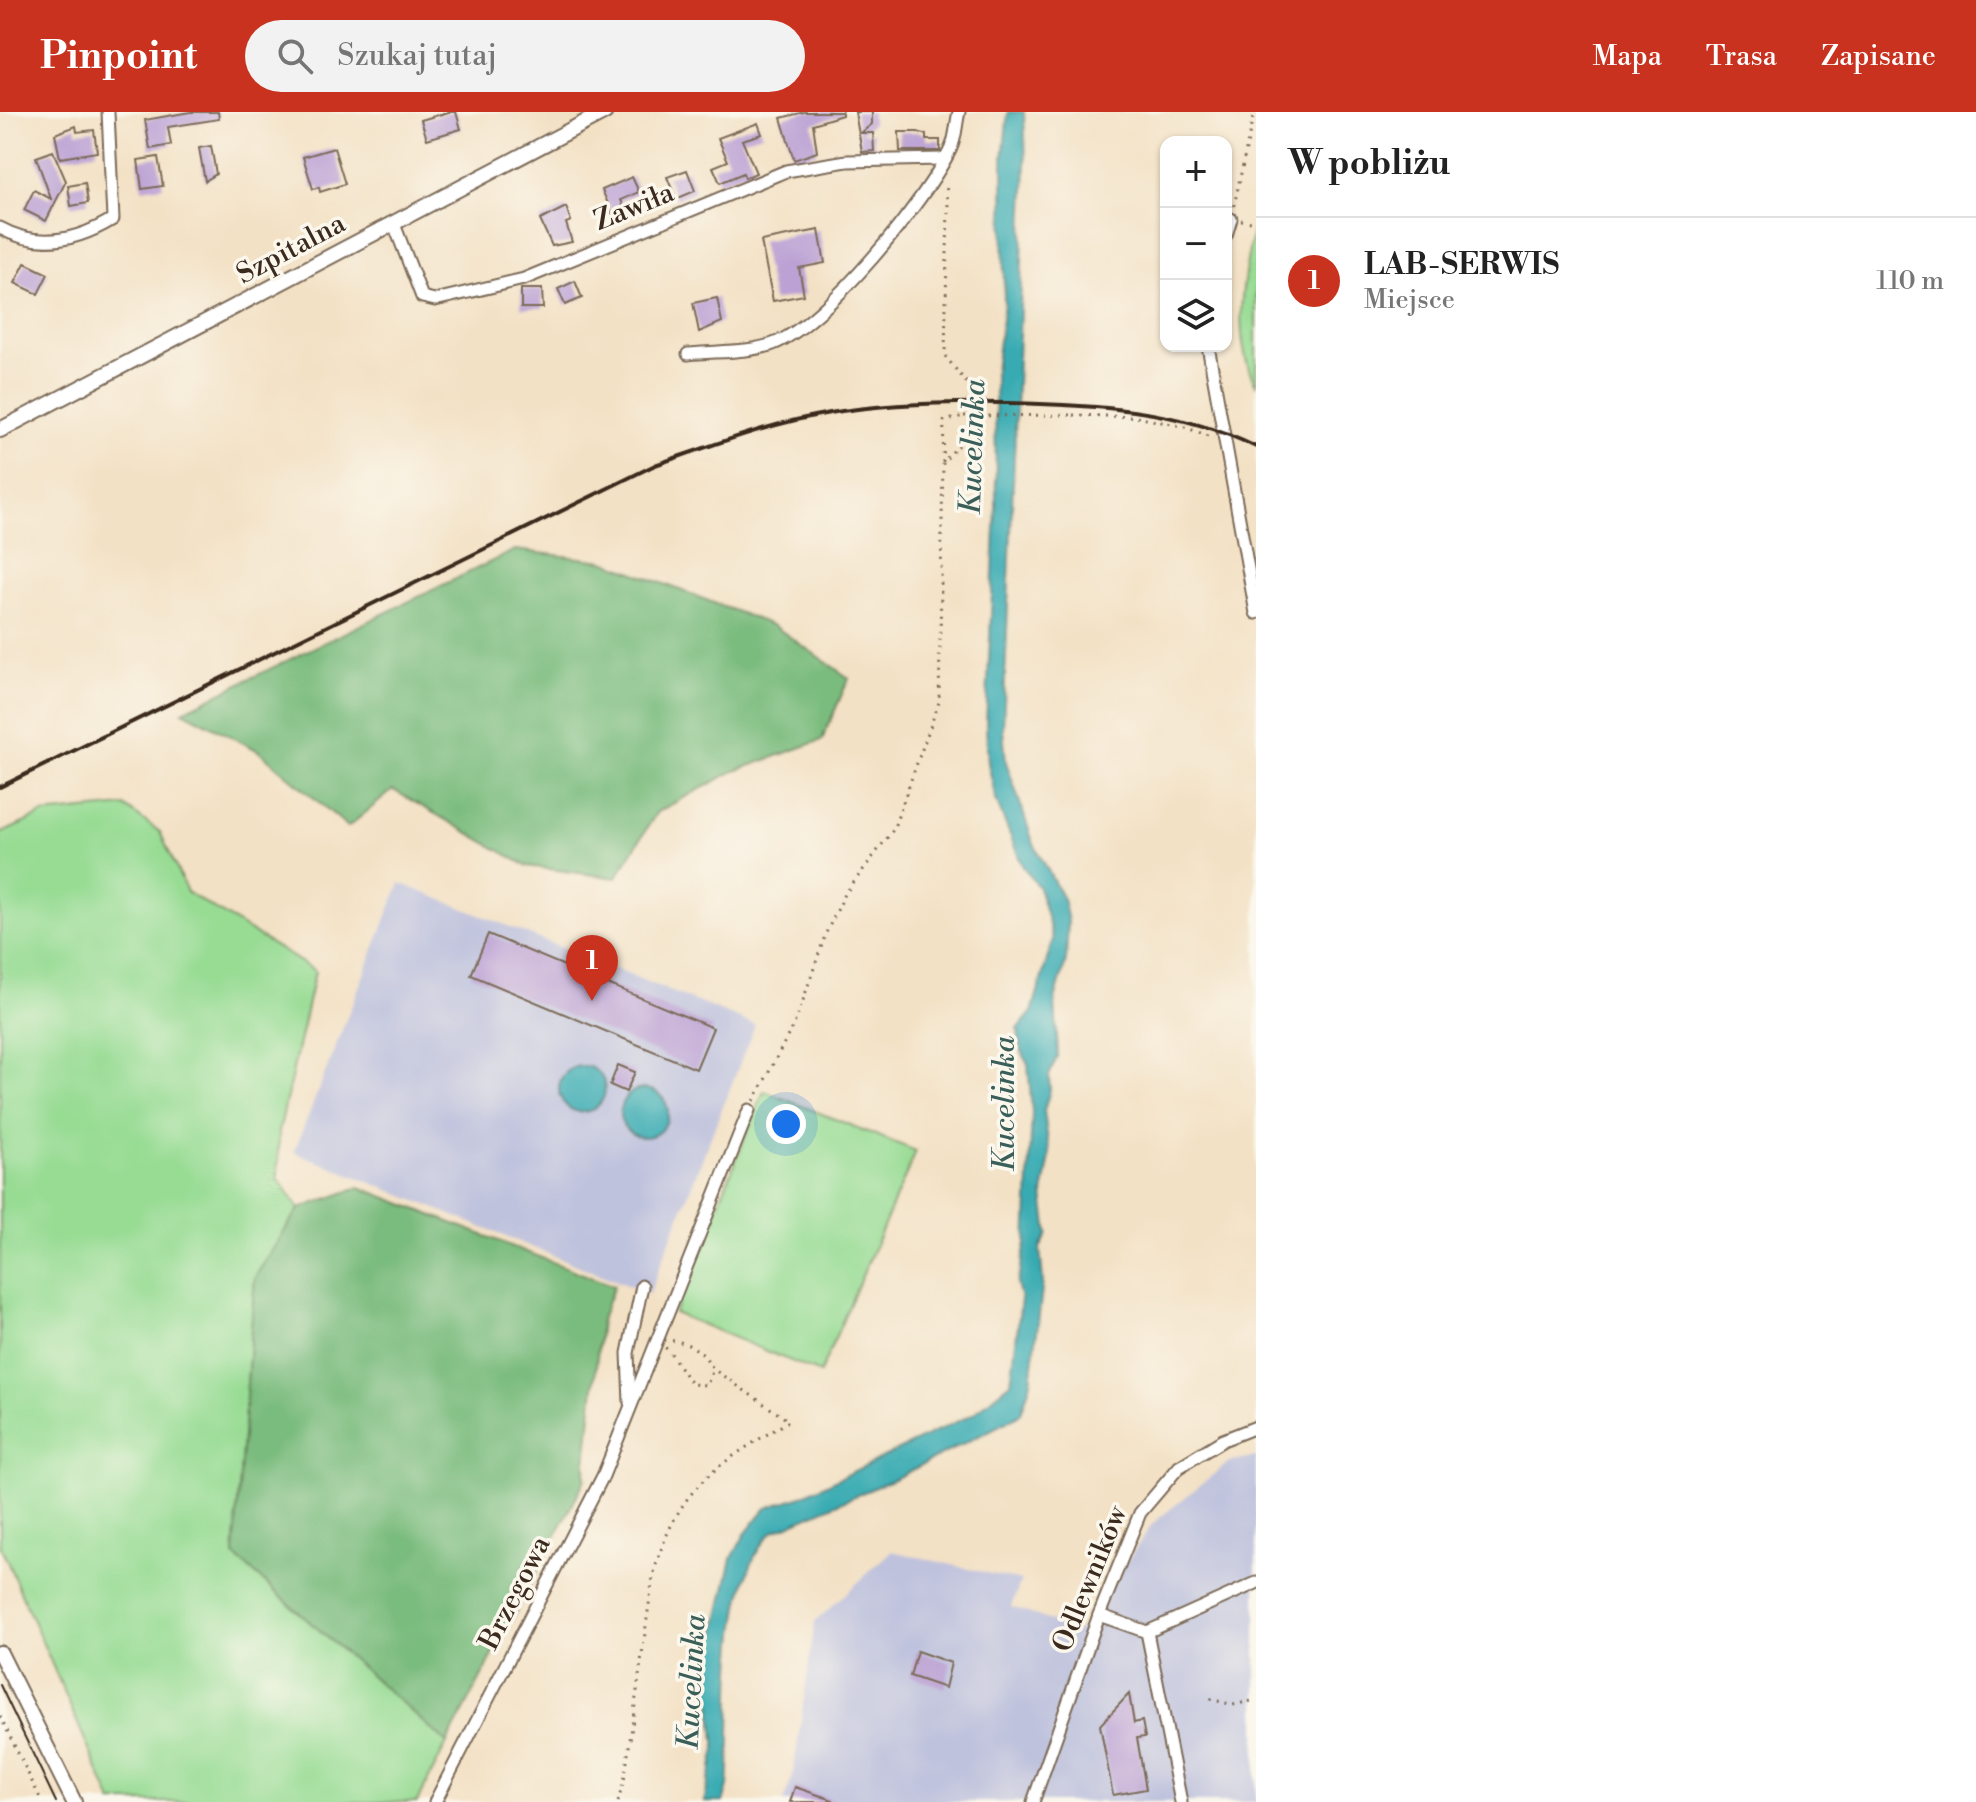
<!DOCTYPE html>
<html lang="pl">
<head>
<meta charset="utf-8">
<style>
	:root { --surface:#fff; --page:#f2f2f2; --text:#222; --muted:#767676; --line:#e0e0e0; --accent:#c8321e }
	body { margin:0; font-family:"Libre Bodoni",serif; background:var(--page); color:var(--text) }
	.controls { position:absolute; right:24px; top:24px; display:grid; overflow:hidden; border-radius:16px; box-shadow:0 2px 6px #0004 }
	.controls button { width:72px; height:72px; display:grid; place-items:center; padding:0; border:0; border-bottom:2px solid var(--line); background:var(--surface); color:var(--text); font:40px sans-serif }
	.you { position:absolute; left:786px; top:1012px; width:28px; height:28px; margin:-20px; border:6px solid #fff; border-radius:50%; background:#1a73e8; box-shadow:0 0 0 12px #1a73e833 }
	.badge { display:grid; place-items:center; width:52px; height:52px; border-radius:50%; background:var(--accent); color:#fff; font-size:26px; font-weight:700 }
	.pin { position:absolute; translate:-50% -66px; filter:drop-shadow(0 2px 4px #0008) }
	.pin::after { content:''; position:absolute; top:42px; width:28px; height:24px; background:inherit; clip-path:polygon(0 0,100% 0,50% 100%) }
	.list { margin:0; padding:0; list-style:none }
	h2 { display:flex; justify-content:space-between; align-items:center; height:104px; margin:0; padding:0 32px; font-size:34px }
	h2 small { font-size:26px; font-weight:400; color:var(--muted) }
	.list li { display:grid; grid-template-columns:52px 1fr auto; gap:24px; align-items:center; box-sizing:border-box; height:128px; padding:0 32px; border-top:2px solid var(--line) }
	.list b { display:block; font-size:30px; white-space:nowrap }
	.list p { margin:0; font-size:26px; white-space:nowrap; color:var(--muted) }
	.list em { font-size:26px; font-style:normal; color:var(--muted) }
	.icon { flex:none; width:44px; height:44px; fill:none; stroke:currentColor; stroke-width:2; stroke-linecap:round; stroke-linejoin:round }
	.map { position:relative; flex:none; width:1256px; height:1690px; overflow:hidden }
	header { display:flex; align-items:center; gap:48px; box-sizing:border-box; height:112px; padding:0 40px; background:var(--accent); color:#fff }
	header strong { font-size:38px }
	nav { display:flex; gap:44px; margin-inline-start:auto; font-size:28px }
	.search { width:560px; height:72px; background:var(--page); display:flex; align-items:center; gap:20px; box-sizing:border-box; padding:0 28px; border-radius:44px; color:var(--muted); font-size:30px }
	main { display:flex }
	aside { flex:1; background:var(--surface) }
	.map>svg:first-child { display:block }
	.industrial { fill:#bfc2dd }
	.green { fill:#98dc94; stroke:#6a8359; stroke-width:2 }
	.forest { fill:#7abc7e; stroke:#5a734e; stroke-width:2 }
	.water { fill:#39abb2; stroke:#3a6a68; stroke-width:2 }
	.building { fill:#bba1d4 }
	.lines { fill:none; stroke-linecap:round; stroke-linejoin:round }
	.minor-casing { stroke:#7b6a58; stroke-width:15 }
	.tertiary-casing { stroke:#7b6a58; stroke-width:18 }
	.path { stroke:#7b6a58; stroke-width:3; stroke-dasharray:2 6; stroke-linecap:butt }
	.minor { stroke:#fff; stroke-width:11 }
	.tertiary { stroke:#fff; stroke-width:14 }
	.tram { stroke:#3b2a1e; stroke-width:2 }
	.rail { stroke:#3b2a1e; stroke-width:4 }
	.path-bridge { stroke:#7b6a58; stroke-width:3; stroke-dasharray:2 6; stroke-linecap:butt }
	.labels { text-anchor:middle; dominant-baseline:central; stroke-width:7; stroke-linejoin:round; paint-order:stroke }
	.street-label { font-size:28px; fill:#3b2a1e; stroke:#fbf7ec }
	.water-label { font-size:30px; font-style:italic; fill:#3a5e59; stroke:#fbf7ec }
</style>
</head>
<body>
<header>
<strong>Pinpoint</strong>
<div class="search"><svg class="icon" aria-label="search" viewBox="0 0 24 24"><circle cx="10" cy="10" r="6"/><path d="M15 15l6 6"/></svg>Szukaj tutaj</div>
<nav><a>Mapa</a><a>Trasa</a><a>Zapisane</a></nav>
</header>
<main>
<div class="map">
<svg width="1256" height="1690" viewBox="0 0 1256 1690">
	<rect width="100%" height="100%" fill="#fbf7ec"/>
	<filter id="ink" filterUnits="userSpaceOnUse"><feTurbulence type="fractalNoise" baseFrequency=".0125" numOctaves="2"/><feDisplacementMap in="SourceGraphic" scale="16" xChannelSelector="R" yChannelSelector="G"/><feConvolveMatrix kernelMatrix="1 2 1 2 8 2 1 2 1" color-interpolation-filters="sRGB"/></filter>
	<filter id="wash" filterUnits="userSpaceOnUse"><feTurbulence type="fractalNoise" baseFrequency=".006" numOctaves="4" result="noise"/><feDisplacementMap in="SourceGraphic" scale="32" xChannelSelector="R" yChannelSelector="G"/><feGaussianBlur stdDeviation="1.8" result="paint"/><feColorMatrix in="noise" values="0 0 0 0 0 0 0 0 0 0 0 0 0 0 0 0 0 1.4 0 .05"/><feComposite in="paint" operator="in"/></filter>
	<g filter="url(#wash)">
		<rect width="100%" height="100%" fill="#f3e1c5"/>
		<!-- industrial -->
		<g class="industrial">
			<polygon points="400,771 755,913 649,1182 294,1040"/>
			<polygon points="1256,1345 1256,1690 783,1690 793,1663 815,1510 892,1439 1021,1469 1011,1495 1080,1519 1153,1411 1229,1350"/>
		</g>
		<!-- green -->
		<g class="green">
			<path d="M1256 102V274C1229 220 1245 158 1256 102Z"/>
			<polygon points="124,694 160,720 187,780 315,859 279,1020 278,1066 299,1097 255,1165 234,1443 447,1631 417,1690 112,1690 0,1433 0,722 43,702"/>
			<polygon points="764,979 916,1039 820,1261 674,1201"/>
		</g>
		<!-- forest -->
		<g class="forest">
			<polygon points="515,438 604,449 774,514 849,566 822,628 732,660 657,700 616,766 527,754 393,678 348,715 259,639 183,599"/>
			<polygon points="359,1075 614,1174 601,1207 584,1370 447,1631 234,1443 255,1165 299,1097"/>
		</g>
		<!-- water -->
		<g class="water">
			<path d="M1008 0H1024L1026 51 1003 617 1006 650 1017 682 1033 730 1063 787 1068 809 1066 849 1055 888 1058 942 1049 964 1050 978 1044 999 1050 1045 1043 1082 1048 1122 1040 1136 1043 1169 1031 1270 1021 1301 1006 1310 896 1366 772 1420C721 1470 734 1607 728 1675L723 1690H704L716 1637 709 1573 716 1517 732 1446 745 1422 766 1396 802 1384 973 1302 1011 1271 1021 1187 1017 1172 1026 1132 1032 1001 1028 952 1020 935 1018 917 1032 900 1053 827 1039 776 1022 753 996 688 988 651 986 612 996 395 995 258 1004 192 1003 46Z"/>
			<circle cx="582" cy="977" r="23"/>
			<circle cx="644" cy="1001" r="24"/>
		</g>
		<g id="blocks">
			<!-- building -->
			<g class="building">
				<polygon points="190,0 218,0 219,7 168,15 171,33 150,37 145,8"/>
				<polygon points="449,0 456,0 461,17 427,27 421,8"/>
				<polygon points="804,0 842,0 842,3 813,12 817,40 794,48 781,6"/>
				<polygon points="855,0 872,0 872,12 861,21 873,21 874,39 862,40"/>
				<polygon points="758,11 762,22 742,28 756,61 745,66 743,61 720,71 713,55 728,49 718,26"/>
				<polygon points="76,14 77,20 94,18 97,40 60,46 55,22"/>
				<polygon points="899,20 918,20 926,23 926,28 940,28 940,39 900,39"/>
				<polygon points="211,34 216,62 205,69 199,36"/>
				<polygon points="334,36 345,72 320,80 319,75 313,77 303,45"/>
				<polygon points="53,39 66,69 46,109 24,98 34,78 51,87 36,45"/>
				<polygon points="158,45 163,74 142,77 138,48"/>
				<polygon points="687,58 695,79 676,87 667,65"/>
				<polygon points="632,65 639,80 621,88 626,100 614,105 602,78"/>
				<polygon points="85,71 88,91 71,94 68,74"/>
				<polygon points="566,95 571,109 566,111 572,130 552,134 540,108"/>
				<polygon points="819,118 825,151 799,156 804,183 773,189 761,129"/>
				<polygon points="25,151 48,162 38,182 15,171"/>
				<polygon points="575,169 582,186 565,193 558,177"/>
				<polygon points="521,177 542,177 543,196 521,196"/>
				<polygon points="717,186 722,210 699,220 693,191"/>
				<polygon points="488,822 713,916 696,957 471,863"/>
				<polygon points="618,953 635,960 626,980 610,973"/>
				<polygon points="917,1539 951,1551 945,1576 910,1564"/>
				<polygon points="1129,1582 1134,1611 1142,1609 1145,1625 1137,1626 1146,1677 1113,1683 1100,1613"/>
				<polygon points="795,1675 833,1688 833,1690 790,1690"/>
			</g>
		</g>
	</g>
	<g filter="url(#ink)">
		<use href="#blocks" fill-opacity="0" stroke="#7b6a58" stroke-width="2"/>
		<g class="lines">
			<defs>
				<g id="minor">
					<polyline points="394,112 422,185 435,188 524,167 786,59 847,49 942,47"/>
					<path d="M0 116C38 137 77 129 113 107L108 0"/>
					<polyline points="1226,123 1231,107"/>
					<polyline points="1208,234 1256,501"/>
					<path d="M688 242C714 239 749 241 773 232 826 212 927 87 951 36 956 26 956 11 959 0"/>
					<polyline points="630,1291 628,1241 642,1174"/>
					<polyline points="1099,1503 1147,1520 1181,1690"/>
					<polyline points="1147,1520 1256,1471"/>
					<polyline points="435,1690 603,1364 749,998"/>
					<polyline points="1033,1690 1099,1503 1140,1401 1179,1355 1223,1328 1256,1315"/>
				</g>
				<g id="tertiary">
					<polyline points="0,318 605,0"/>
					<polyline points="0,1541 74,1690"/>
				</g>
			</defs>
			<!-- minor casing -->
			<use href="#minor" class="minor-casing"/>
			<!-- tertiary casing -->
			<use href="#tertiary" class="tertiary-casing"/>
			<!-- path -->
			<g class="path">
				<polyline points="1234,94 1254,0"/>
				<polyline points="1241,108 1256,111"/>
				<polyline points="1073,303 1136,305 1182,314 1214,326"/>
				<polyline points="943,350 944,309 964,304"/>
				<polyline points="754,989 797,906 826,821 845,782 893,718 939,590 943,350 971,320 974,280 945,244 948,92 946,71"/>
				<path d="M656 1227C682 1228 700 1233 713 1257L707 1273 691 1272 670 1240Z"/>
				<polyline points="1210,1587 1233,1593 1256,1588"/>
				<polyline points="0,1604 42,1690"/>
				<path d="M618 1690 625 1664 653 1464C677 1374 715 1354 789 1309L713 1257"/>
			</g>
			<!-- minor -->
			<use href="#minor" class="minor"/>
			<!-- tertiary -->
			<use href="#tertiary" class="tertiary"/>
			<!-- tram -->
			<polyline class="tram" points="0,1573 56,1690"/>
			<!-- rail -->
			<path class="rail" d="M0 675 655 353C713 333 770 311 830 301 888 291 948 290 1007 291 1093 293 1177 296 1256 335"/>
			<!-- path-bridge -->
			<polyline class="path-bridge" points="964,304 1073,303"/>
		</g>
	</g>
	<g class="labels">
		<!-- street labels -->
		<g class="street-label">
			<text transform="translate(634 95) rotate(-22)">Zawiła</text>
			<text transform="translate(291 137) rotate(-28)">Szpitalna</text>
			<text transform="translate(1090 1467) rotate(-68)">Odlewników</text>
			<text transform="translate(515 1481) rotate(-63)">Brzegowa</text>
		</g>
		<!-- water labels -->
		<g class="water-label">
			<text transform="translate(973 335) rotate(-88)">Kucelinka</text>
			<text transform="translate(1005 992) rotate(-90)">Kucelinka</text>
			<text transform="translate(692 1570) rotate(-87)">Kucelinka</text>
		</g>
	</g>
</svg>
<div class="controls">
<button>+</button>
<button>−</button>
<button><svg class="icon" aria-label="layers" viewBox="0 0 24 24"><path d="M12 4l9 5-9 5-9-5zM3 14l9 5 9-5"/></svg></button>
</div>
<div class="you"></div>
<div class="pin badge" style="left:592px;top:889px">1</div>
</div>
<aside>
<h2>W pobliżu<small></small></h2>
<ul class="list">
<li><span class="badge">1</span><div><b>LAB-SERWIS</b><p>Miejsce</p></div><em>110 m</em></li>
</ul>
</aside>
</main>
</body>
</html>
